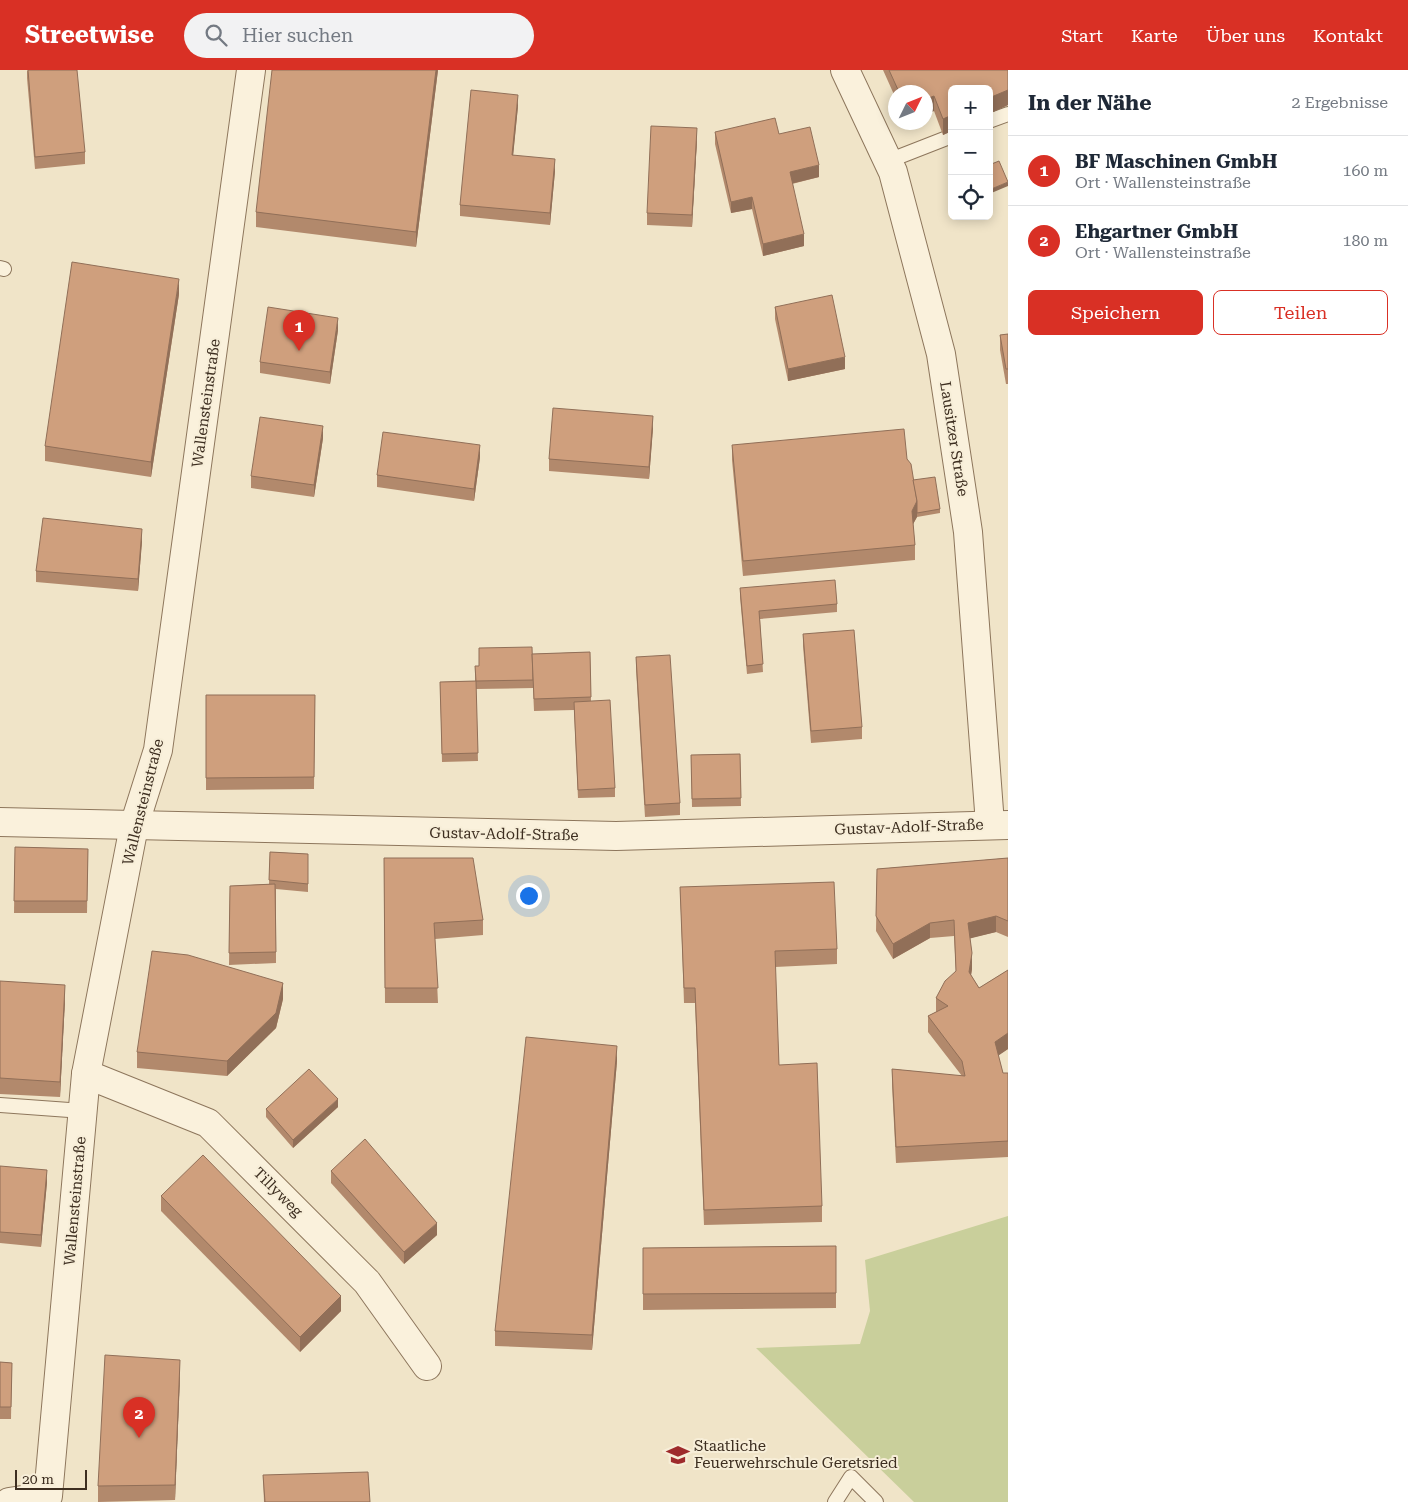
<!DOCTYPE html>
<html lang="de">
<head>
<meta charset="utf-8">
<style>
	:root { --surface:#fff; --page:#f2f2f3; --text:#1f2937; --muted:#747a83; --line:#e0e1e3; --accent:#d93025 }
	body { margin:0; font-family:"Roboto Serif",serif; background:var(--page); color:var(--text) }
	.controls { position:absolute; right:15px; top:15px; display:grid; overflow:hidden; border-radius:8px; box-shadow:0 2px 12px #0003 }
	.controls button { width:45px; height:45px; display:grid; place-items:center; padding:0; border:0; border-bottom:1px solid var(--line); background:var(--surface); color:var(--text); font:25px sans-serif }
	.compass { position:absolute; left:888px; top:15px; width:45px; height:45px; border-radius:50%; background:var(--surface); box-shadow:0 2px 12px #0003; rotate:47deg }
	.scale { position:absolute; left:15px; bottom:12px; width:72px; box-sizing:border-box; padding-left:5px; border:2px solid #3d2e20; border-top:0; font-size:14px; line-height:18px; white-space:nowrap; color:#3d2e20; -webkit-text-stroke:4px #f7eed8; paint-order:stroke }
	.you { position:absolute; left:528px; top:825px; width:18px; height:18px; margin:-12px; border:4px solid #fff; border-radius:50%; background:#1a73e8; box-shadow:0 0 0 8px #1a73e833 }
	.badge { display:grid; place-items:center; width:32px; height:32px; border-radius:50%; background:var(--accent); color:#fff; font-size:16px; font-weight:700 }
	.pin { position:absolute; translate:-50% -41px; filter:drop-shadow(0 1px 2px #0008) }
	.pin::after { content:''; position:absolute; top:26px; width:18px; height:15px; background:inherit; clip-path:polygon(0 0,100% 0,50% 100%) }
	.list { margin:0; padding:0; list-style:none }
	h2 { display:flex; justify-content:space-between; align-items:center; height:65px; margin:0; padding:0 20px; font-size:21px }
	h2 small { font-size:16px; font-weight:400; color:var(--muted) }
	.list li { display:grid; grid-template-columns:32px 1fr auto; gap:15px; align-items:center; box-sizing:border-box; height:70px; padding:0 20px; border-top:1px solid var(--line) }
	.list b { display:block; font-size:19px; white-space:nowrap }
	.list p { margin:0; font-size:16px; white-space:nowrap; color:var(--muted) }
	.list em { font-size:16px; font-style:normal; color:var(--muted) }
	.actions { display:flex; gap:10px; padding:15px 20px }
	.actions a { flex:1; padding:11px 0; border:1px solid var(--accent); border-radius:8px; text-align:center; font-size:18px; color:var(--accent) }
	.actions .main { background:var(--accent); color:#fff }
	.icon { flex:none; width:28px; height:28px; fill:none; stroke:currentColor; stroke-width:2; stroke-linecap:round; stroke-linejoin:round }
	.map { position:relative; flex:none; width:1008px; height:1432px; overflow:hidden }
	header { display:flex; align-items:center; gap:30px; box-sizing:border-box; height:70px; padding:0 25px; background:var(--accent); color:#fff }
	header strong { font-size:24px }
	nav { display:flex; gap:28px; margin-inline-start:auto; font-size:18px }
	.search { width:350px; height:45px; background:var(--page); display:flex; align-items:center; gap:12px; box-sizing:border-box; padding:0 18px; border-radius:28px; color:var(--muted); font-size:19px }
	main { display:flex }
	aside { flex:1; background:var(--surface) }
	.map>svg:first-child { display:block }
	.green { fill:#c9cf9b }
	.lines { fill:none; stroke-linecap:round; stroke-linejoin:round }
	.service-casing { stroke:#8d765c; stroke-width:16 }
	.minor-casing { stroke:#8d765c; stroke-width:30 }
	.service { stroke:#faf1dc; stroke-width:14 }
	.minor { stroke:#faf1dc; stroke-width:28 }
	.wall { fill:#b2896c }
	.shaded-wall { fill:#916f58 }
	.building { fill:#cf9f7d; stroke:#916f58 }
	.labels { text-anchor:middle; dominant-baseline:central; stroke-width:4; stroke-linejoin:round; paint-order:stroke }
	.street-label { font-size:15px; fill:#3d2e20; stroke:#f7eed8 }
	.poi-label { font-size:15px; fill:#3d2e20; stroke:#f7eed8; text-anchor:start }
</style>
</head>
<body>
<header>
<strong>Streetwise</strong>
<div class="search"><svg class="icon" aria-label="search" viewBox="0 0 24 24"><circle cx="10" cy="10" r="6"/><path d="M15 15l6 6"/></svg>Hier suchen</div>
<nav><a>Start</a><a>Karte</a><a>Über uns</a><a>Kontakt</a></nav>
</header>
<main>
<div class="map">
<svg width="1008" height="1432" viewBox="0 0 1008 1432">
	<rect width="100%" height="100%" fill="#f0e4c8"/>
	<!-- green -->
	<polygon class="green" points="1008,1146 1008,1432 914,1432 756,1278 860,1274 870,1241 865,1190"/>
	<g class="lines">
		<defs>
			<g id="service">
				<polyline points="989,51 1008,44"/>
				<polyline points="888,91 952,66"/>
				<polyline points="0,198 4,199"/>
				<polyline points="0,1035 83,1041"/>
				<polyline points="835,1432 851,1407 876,1432"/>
			</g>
			<g id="minor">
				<polyline points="845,0 893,102 941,284 968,462 990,754"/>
				<polyline points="0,752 616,766 1008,755"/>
				<polyline points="86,1004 208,1053 367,1212 427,1296"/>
				<polyline points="9,1432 48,1426 86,1004 134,756 158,680 251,0"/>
			</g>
		</defs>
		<!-- service casing -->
		<use href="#service" class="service-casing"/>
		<!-- minor casing -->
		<use href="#minor" class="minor-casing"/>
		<!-- service -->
		<use href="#service" class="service"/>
		<!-- minor -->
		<use href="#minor" class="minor"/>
	</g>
	<!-- wall -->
	<g class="wall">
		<polygon points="27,0 85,82 85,94 35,99 27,8"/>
		<polygon points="438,0 416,177 256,157 256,142"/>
		<polygon points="883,0 1008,0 1008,35 943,65 934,41 926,44 926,22 896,22 896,29"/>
		<polygon points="518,36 513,85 555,101 550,155 460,146 460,135"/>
		<polygon points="715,62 779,64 819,107 792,114 804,176 763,186 752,139 731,143 715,74"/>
		<polygon points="697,70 692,157 647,155 647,143"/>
		<polygon points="179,224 151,407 45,391 45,376"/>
		<polygon points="775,237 845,299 788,311 775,249"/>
		<polygon points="338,260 330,314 260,303 260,292"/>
		<polygon points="1008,264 1008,314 1006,314 1000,280 1000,265"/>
		<polygon points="653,358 649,409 549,401 549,389"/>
		<polygon points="323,368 314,427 251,418 251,406"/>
		<polygon points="732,375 907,389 913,410 940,439 940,443 917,447 913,454 915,475 915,490 743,506 732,390"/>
		<polygon points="480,387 474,431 377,417 377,405"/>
		<polygon points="142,471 138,521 36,512 36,501"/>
		<polygon points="740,518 837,534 837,542 760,549 763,602 747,604 740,527"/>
		<polygon points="803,564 862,657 862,669 811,673 803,576"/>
		<polygon points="590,582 591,631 615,718 615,727 578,728 574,640 534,641 533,618 476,619 478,691 442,692 440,612 475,611 475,596 479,596 532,584"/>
		<polygon points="636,587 680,733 680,745 645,747 636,599"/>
		<polygon points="206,625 315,625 314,719 206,720"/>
		<polygon points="740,684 741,736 692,737 691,685"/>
		<polygon points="15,777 88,779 87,843 14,843"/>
		<polygon points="270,782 308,784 308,822 276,819 276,893 229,895 230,816 269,814"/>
		<polygon points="384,788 483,850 483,865 435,869 438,933 385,933"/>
		<polygon points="1008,788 1008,867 996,862 970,868 972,899 971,905 979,918 1008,900 1008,979 998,985 1003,1003 1008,1003 1008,1087 896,1093 892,1015 892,999 962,1006 928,962 928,946 936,942 936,928 956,902 954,866 930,868 893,889 876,861 877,799"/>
		<polygon points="680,817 837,879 837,894 775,897 779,995 822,1136 822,1152 704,1155 695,933 684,933"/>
		<polygon points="0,911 65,930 60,1027 0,1024"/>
		<polygon points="283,929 276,958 227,1006 137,998 137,982"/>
		<polygon points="617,991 592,1280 495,1276 495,1261"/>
		<polygon points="338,1037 293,1078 266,1047 266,1039"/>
		<polygon points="0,1096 47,1112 41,1177 0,1173"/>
		<polygon points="331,1101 437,1165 404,1194 331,1113"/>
		<polygon points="161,1126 341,1241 300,1282 161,1141"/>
		<polygon points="836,1176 836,1238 643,1240 643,1178"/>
		<polygon points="0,1292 12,1293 11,1349 0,1349"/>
		<polygon points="180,1306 175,1430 98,1432 98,1416"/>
		<polygon points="263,1405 370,1432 264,1432"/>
	</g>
	<!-- shaded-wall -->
	<g class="shaded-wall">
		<polygon points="436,0 438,0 416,177 416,162"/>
		<polygon points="1008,20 1008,35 989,44 989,28"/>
		<polygon points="518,25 518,36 512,97 512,85"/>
		<polygon points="934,26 934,41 926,44 926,29"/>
		<polygon points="952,45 952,61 943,65 943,49"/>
		<polygon points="697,58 697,70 692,157 692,145"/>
		<polygon points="555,89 555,101 550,155 550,143"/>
		<polygon points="819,95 819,107 790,114 790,102"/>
		<polygon points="1008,112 1008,116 989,124 989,120"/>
		<polygon points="752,127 752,139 731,143 731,132"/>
		<polygon points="804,164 804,176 763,186 763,174"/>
		<polygon points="179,209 179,224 151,407 151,392"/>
		<polygon points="338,248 338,260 330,314 330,302"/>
		<polygon points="845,287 845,299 788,311 788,299"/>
		<polygon points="653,346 653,358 649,409 649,397"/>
		<polygon points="323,356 323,368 314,427 314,415"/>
		<polygon points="480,375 480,387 474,431 474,419"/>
		<polygon points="917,431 917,447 912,456 912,441"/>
		<polygon points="142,459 142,471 138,521 138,509"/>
		<polygon points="996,846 996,862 968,869 968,853"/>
		<polygon points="930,853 930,868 893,889 893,874"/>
		<polygon points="972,883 972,899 969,918 969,902"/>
		<polygon points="283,913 283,929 276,958 227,1006 227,991"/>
		<polygon points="65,915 65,930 60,1027 60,1012"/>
		<polygon points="1008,963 1008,979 995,988 995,972"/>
		<polygon points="617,976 617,991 592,1280 592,1265"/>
		<polygon points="338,1029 338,1037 293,1078 293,1070"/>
		<polygon points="47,1100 47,1112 41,1177 41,1165"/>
		<polygon points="437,1153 437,1165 404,1194 404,1182"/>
		<polygon points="341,1226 341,1241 300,1282 300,1267"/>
		<polygon points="180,1290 180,1306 175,1430 175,1415"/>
	</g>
	<!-- building -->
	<g class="building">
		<polygon points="28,0 77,0 85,82 35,87"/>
		<polygon points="272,0 436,0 416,162 256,142"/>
		<polygon points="889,0 1008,0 1008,20 989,28 989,19 952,19 952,45 943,49 934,26 926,29 926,22 899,22"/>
		<polygon points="471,20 518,25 512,85 555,89 550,143 460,135"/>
		<polygon points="775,48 779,64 810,57 819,95 790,102 804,164 763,174 752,127 731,132 715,62"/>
		<polygon points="651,56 697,58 692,145 647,143"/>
		<polygon points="999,91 1008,112 989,120 989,95"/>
		<polygon points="72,192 179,209 151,392 45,376"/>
		<polygon points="832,225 845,287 788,299 775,237"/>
		<polygon points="268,237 338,248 330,302 260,292"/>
		<polygon points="1008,264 1008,299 1006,299 1000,265"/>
		<polygon points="553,338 653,346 649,397 549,389"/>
		<polygon points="260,347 323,356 314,415 251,406"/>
		<polygon points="904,359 907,389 911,394 917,431 912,441 915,475 743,491 732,375"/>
		<polygon points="383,362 480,375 474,419 377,405"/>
		<polygon points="935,407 940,439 917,443 917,431 913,410"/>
		<polygon points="43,448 142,459 138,509 36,501"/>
		<polygon points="835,510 837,534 759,541 763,594 747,596 740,518"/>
		<polygon points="854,560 862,657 811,661 803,564"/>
		<polygon points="532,577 533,610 476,611 478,683 442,684 440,612 476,611 475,596 479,596 479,578"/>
		<polygon points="590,582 591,627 534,629 532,584"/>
		<polygon points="670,585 680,733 645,735 636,587"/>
		<polygon points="206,625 315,625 314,707 206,708"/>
		<polygon points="610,630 615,718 578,720 574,632"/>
		<polygon points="740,684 741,728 692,729 691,685"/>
		<polygon points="15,777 88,779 87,831 14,831"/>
		<polygon points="270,782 308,784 308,814 269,810"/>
		<polygon points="384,788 473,788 483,850 434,853 438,918 385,918"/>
		<polygon points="1008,788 1008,851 996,846 968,853 972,883 969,902 979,918 1008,900 1008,963 995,972 1003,1003 1008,1003 1008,1071 896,1077 892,999 965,1006 962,991 928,946 948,936 936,928 945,911 956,901 954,850 930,853 893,874 876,846 877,799"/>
		<polygon points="834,812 837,879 775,881 779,995 817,993 822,1136 704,1140 695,918 684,918 680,817"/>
		<polygon points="275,814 276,882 229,883 230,816"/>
		<polygon points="152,881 188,885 283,913 276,943 227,991 137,982"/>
		<polygon points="0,911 65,915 60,1012 0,1008"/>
		<polygon points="526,967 617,976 592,1265 495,1261"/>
		<polygon points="309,999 338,1029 293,1070 266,1039"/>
		<polygon points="365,1069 437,1153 404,1182 331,1101"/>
		<polygon points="203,1085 341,1226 300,1267 161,1126"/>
		<polygon points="0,1096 47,1100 41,1165 0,1162"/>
		<polygon points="836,1176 836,1223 643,1224 643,1178"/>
		<polygon points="105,1285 180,1290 175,1415 98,1416"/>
		<polygon points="0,1292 12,1293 11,1337 0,1337"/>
		<polygon points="368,1402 370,1432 265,1432 263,1405"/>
	</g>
	<!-- icons -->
	<defs>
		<symbol id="university-bare" viewBox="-9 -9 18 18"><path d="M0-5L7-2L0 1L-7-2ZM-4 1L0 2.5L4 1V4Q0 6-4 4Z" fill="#9e2a2b" stroke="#f7eed8" stroke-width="2.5" paint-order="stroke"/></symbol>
	</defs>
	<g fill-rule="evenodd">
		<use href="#university-bare" x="662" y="1369" width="32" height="32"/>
	</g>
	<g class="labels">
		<!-- street labels -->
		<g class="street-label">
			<text transform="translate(206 333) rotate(-82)">Wallensteinstraße</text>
			<text transform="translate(954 369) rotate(81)">Lausitzer Straße</text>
			<text transform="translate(143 732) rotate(-76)">Wallensteinstraße</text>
			<text transform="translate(909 757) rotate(-2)">Gustav-Adolf-Straße</text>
			<text transform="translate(504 764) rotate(1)">Gustav-Adolf-Straße</text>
			<text transform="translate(278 1122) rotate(45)">Tillyweg</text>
			<text transform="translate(75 1131) rotate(-85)">Wallensteinstraße</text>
		</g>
		<!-- poi labels -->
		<g class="poi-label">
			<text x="694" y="1376">Staatliche<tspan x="694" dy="17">Feuerwehrschule Geretsried</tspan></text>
		</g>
	</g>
</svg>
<div class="controls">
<button>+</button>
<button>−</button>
<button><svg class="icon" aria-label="locate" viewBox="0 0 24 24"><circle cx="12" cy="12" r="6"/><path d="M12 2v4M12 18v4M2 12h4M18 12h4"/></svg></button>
</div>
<svg class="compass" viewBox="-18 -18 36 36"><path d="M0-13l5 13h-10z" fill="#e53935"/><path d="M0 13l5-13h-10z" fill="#747a83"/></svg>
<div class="scale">20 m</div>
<div class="you"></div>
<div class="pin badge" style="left:299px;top:281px">1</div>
<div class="pin badge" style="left:139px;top:1368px">2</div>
</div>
<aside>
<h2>In der Nähe<small>2 Ergebnisse</small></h2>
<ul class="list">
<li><span class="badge">1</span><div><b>BF Maschinen GmbH</b><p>Ort · Wallensteinstraße</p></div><em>160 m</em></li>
<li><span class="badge">2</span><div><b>Ehgartner GmbH</b><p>Ort · Wallensteinstraße</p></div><em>180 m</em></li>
</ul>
<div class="actions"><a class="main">Speichern</a><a>Teilen</a></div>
</aside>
</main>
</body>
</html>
